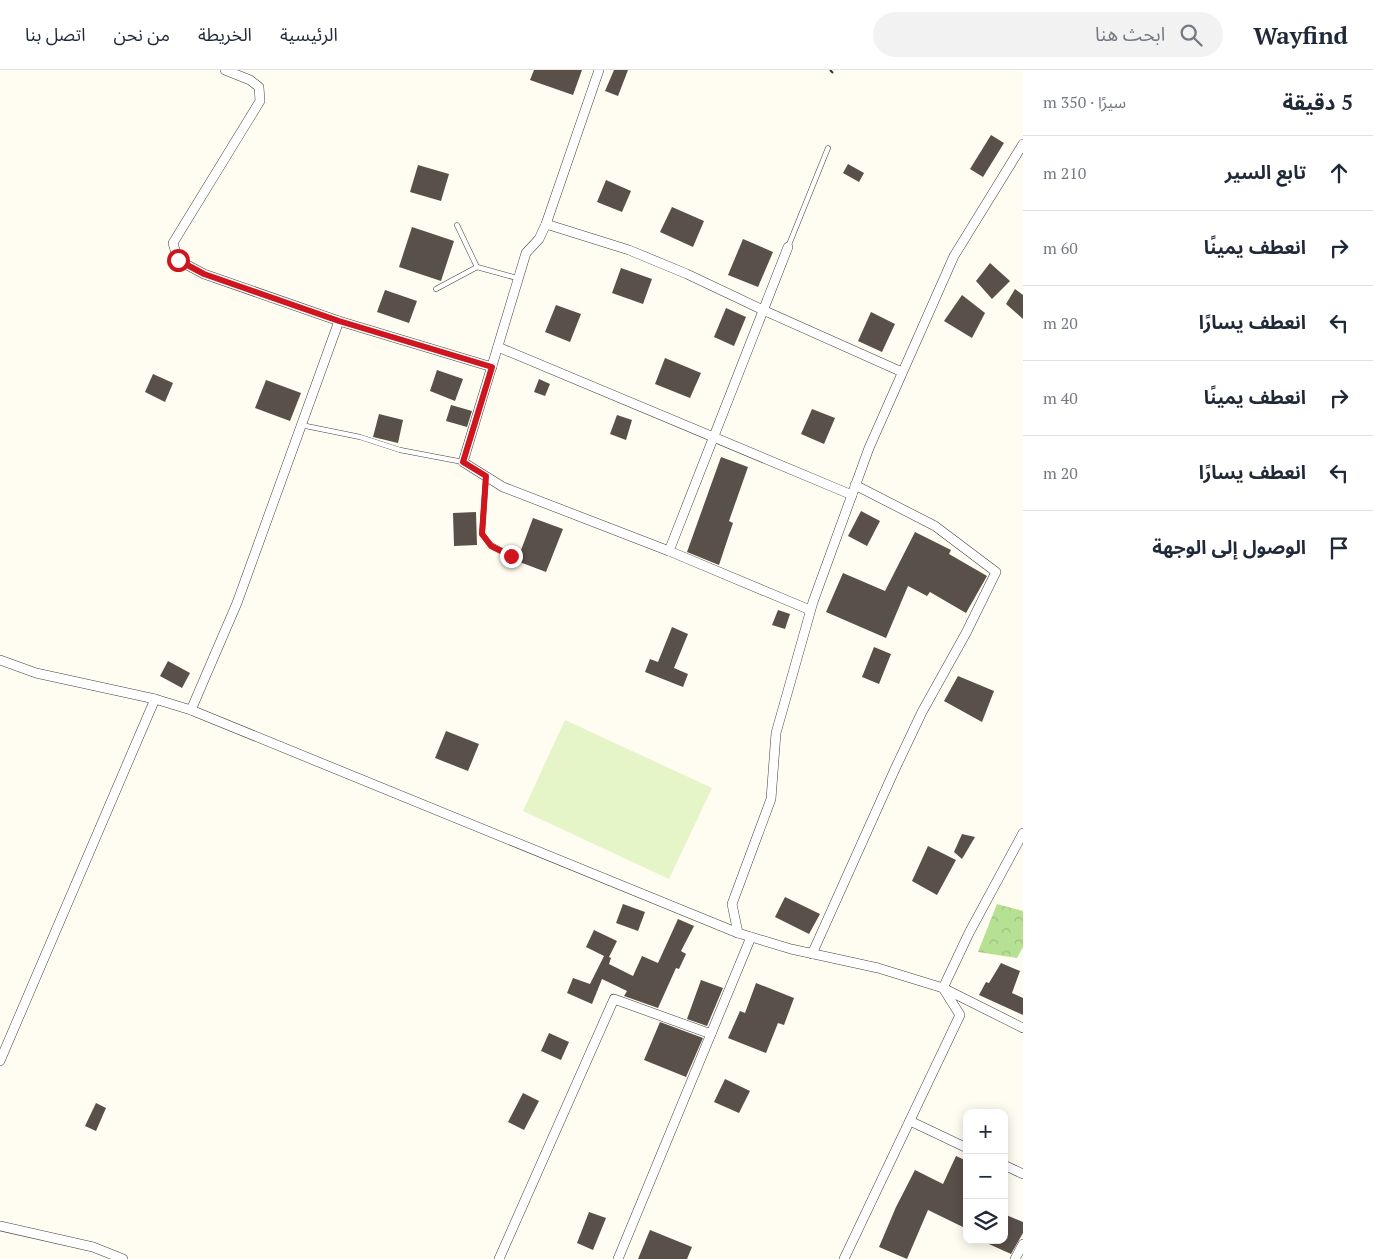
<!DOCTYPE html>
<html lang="ar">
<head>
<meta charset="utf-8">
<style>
	:root { --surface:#fff; --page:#f2f2f3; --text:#1f2937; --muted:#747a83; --line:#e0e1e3 }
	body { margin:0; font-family:"PT Serif","Noto Sans Arabic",serif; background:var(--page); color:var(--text); direction:rtl }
	.controls { position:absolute; right:15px; bottom:15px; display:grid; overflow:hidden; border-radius:10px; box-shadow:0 2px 12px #0003 }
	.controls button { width:45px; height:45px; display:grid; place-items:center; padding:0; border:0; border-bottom:1px solid var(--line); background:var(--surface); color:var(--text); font:25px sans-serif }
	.stop { position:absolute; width:15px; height:15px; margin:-11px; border:4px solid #cf161f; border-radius:50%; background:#fff }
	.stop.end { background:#cf161f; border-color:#fff; box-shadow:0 1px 5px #0008 }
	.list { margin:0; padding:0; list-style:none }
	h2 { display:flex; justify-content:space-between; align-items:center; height:65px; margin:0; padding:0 20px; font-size:21px }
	h2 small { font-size:16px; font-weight:400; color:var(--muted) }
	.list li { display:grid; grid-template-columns:32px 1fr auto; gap:15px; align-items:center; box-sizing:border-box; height:75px; padding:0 20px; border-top:1px solid var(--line) }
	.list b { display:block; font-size:19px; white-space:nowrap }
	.list em { font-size:16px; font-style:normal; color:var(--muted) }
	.icon { flex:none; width:28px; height:28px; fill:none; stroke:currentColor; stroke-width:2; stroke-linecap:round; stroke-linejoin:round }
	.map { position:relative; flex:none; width:1023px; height:1189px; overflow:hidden; direction:ltr }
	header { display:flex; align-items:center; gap:30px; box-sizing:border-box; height:70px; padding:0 25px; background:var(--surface); border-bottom:1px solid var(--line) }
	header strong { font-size:24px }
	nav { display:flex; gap:28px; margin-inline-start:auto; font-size:18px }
	.search { width:350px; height:45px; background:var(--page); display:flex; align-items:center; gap:12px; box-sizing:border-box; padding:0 18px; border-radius:28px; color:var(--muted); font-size:19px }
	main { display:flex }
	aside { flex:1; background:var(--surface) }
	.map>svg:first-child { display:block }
	.forest { fill:url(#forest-crowns) }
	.pitch { fill:#e5f5c8 }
	.building { fill:#59504a }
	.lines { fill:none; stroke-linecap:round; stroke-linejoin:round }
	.service-casing { stroke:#424242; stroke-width:5.5 }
	.minor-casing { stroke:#424242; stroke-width:10 }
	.path { stroke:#313131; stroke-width:2; stroke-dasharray:5 2.5; stroke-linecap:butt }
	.service { stroke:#fff; stroke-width:4.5 }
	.minor { stroke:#fff; stroke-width:9 }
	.route { stroke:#cf161f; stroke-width:6 }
</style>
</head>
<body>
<header>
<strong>Wayfind</strong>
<div class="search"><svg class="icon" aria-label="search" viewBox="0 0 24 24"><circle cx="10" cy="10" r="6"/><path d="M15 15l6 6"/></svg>ابحث هنا</div>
<nav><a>الرئيسية</a><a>الخريطة</a><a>من نحن</a><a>اتصل بنا</a></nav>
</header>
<main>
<aside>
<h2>5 دقيقة<small>سيرًا · 350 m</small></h2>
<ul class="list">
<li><svg class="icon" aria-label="ahead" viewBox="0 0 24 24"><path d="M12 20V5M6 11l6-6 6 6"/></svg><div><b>تابع السير</b></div><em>210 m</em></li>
<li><svg class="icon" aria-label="right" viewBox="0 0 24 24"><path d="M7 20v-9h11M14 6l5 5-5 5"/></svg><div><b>انعطف يمينًا</b></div><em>60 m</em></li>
<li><svg class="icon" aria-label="left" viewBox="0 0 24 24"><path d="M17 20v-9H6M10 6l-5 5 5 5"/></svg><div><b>انعطف يسارًا</b></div><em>20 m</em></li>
<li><svg class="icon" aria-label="right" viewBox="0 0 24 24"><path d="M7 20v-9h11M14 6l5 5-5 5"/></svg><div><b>انعطف يمينًا</b></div><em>40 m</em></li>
<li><svg class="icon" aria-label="left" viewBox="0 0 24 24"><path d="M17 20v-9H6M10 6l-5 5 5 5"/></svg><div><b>انعطف يسارًا</b></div><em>20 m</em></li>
<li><svg class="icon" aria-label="arrive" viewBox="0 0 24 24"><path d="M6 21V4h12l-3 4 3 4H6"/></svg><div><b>الوصول إلى الوجهة</b></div></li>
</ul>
</aside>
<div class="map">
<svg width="1023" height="1189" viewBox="0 0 1023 1189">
	<defs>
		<pattern id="forest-crowns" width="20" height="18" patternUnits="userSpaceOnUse" patternTransform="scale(1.25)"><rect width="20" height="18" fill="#b6e192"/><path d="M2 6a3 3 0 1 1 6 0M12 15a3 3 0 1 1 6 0" fill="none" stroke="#9bc07d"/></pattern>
	</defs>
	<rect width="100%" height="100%" fill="#fffcf1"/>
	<!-- forest -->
	<polygon class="forest" points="997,834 1023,841 1023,877 1017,888 978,882"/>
	<!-- pitch -->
	<polygon class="pitch" points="565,650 712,718 669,809 523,741"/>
	<!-- building -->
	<g class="building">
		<polygon points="534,0 582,0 573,25 530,10"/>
		<polygon points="614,0 628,0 618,26 605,21"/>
		<polygon points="991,65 1004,73 983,107 970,99"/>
		<polygon points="848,94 864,103 859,112 843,103"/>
		<polygon points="418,95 449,104 441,131 410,122"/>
		<polygon points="606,110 631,121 622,142 597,132"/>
		<polygon points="672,137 704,151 693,177 660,162"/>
		<polygon points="412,157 454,171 441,211 399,197"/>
		<polygon points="743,169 773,182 758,217 728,205"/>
		<polygon points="990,193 1010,211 992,229 976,211"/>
		<polygon points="621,198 652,209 643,234 612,223"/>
		<polygon points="1015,219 1023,225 1023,249 1006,234"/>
		<polygon points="385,220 417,231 409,253 377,242"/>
		<polygon points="962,225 985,243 972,268 944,251"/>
		<polygon points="556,235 581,244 570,272 545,262"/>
		<polygon points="726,238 746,247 734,276 714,267"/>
		<polygon points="871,242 895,254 882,282 858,271"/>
		<polygon points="665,288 701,303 690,328 655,314"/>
		<polygon points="437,300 463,309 455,331 430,321"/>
		<polygon points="153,304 173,313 165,332 145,322"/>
		<polygon points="539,309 550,314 545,326 534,322"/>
		<polygon points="266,310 301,323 290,351 255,338"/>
		<polygon points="451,335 472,341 467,357 446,351"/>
		<polygon points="812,339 835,348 824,374 801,364"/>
		<polygon points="379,344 403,350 398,373 373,367"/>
		<polygon points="617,345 632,350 626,370 610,364"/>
		<polygon points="721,387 748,397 729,451 733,453 719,495 687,482"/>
		<polygon points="861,441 880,451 867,476 848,466"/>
		<polygon points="476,442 477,475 454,476 453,443"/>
		<polygon points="533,448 563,459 546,502 517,491"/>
		<polygon points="915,462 951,480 949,484 987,506 966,543 930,522 927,526 908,516 886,568 826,542 843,503 885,521"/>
		<polygon points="778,540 790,544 785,559 772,555"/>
		<polygon points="672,557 688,564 674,598 688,604 683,617 645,602 650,589 658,592"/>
		<polygon points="874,577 891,584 879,614 862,607"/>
		<polygon points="168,591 190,603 182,618 160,606"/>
		<polygon points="958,606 994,621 982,652 944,631"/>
		<polygon points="446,661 479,674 468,701 435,688"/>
		<polygon points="962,764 975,767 962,789 954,782"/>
		<polygon points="928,776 956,790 937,825 912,811"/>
		<polygon points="785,827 820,844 809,864 775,847"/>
		<polygon points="623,834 645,842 638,861 616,853"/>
		<polygon points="678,849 694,856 681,881 686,884 679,899 676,898 658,938 624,926 627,921 602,909 592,934 567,923 573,908 590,914 604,886 586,877 594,860 617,871 609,887 611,888 609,894 633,906 642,886 658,893"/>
		<polygon points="1001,893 1020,901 1012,923 1023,928 1023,945 979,925 986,912 989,913"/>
		<polygon points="701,910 723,918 707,956 687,949"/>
		<polygon points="756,913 794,928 784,955 778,953 766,983 728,968 740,941 745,943"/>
		<polygon points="660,952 703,968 686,1007 644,990"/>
		<polygon points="549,963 569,972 561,990 541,981"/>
		<polygon points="725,1009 750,1021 739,1043 714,1032"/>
		<polygon points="523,1023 539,1031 524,1060 508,1052"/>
		<polygon points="96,1033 106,1038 96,1061 85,1056"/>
		<polygon points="956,1086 967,1091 967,1159 928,1140 907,1189 879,1177 896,1137 915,1100 943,1114"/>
		<polygon points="589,1142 606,1148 593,1180 577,1173"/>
		<polygon points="1004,1144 1023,1152 1023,1163 1011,1184 980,1170 1004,1170"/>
		<polygon points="650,1160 692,1177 687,1189 638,1189"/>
	</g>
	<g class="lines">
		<defs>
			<g id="service">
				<polyline points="457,155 477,197"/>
				<polyline points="788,177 828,78"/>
				<polyline points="436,219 477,197 517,208"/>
				<polyline points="301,355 360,367 400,380 463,392"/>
				<polyline points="486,406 482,464 491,475 511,486"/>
			</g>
			<g id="minor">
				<polyline points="225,0 250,10 259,17 260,31 173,173 178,190 204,204 339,251"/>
				<polyline points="599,0 546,154 539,169 526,183 463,392 503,417 669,481 810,540"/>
				<polyline points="546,154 629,180 687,204 763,240 902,302"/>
				<polyline points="498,277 852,425"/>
				<polyline points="669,481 788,177"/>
				<polyline points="0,590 36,603 155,629"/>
				<polyline points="191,640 237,533 339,251 492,297"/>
				<polyline points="738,863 732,834 771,729 776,663 813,532 869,378 954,186 1023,74"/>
				<polyline points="812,884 895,699 922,642 966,563 996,502 935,456 855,415"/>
				<polyline points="943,918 969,863 1023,763"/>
				<polyline points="0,991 155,629 191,640 738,863 791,879 878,898 943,918 1023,958"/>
				<polyline points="910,1051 967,1078"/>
				<polyline points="1004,1095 1023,1104"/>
				<polyline points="0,1156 93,1177 123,1189"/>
				<polyline points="499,1189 614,929 711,964"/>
				<polyline points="618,1189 751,867"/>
				<polyline points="844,1189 960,945 943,918"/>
				<polyline points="1015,1189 1023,1174"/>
			</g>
		</defs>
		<!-- service casing -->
		<use href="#service" class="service-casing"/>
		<!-- minor casing -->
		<use href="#minor" class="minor-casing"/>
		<!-- path -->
		<polyline class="path" points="830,0 833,3"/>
		<!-- service -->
		<use href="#service" class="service"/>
		<!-- minor -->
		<use href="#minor" class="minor"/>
	</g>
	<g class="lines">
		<!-- route -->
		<polyline class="route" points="178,190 204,204 339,251 492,297 463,392 486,406 482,464 491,476 511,486"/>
	</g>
</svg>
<div class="controls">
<button>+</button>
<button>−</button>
<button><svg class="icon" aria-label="layers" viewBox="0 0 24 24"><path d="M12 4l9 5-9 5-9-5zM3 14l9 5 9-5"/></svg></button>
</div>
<div class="stop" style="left:178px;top:190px"></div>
<div class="stop end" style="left:511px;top:486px"></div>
</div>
</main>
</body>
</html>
